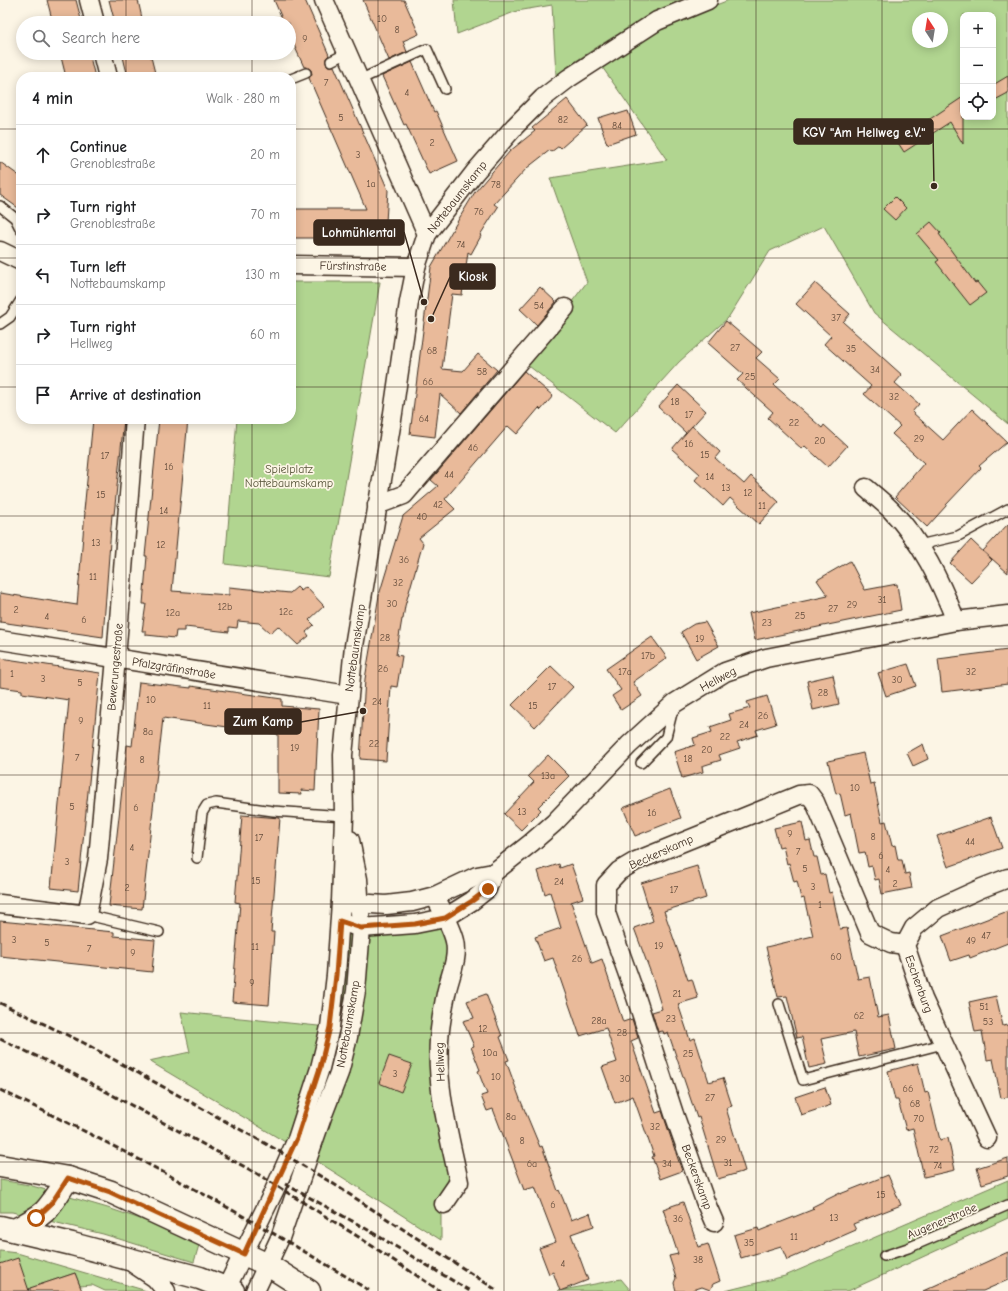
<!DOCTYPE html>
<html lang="en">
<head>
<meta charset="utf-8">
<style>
	:root { --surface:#fff; --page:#f6f6f6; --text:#202124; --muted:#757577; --line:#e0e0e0 }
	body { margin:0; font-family:"Comic Neue",sans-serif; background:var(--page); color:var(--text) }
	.controls { position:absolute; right:12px; top:12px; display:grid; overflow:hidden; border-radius:8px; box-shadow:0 2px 10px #0003 }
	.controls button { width:36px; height:36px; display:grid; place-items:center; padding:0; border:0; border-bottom:1px solid var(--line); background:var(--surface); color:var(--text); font:20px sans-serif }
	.compass { position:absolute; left:912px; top:12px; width:36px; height:36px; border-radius:50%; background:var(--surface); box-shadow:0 2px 10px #0003; rotate:348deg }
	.stop { position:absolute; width:12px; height:12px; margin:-9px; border:3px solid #b45309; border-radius:50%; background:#fff }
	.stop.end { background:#b45309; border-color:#fff; box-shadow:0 1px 4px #0008 }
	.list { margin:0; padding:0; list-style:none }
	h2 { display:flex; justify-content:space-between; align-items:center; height:52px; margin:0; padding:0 16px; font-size:17px }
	h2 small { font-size:13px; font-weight:400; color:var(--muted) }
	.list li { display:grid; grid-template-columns:26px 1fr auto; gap:12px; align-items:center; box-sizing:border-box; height:60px; padding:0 16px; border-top:1px solid var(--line) }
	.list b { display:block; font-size:15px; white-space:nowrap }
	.list p { margin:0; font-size:13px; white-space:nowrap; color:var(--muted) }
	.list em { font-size:13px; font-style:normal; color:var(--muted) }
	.icon { flex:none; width:22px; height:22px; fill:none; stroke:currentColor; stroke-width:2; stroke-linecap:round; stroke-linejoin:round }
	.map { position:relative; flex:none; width:1008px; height:1291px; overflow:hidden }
	.search { position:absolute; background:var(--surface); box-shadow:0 2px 10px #0003; left:16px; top:16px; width:280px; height:44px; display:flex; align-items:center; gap:10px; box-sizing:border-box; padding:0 14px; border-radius:22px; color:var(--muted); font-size:15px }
	.panel { position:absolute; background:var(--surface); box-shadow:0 2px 10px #0003; left:16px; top:72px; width:280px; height:352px; border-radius:16px }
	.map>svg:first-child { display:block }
	.green { fill:#b1d590; stroke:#768057; fill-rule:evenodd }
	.building { fill:#e9ba9a; stroke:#3b2a1e }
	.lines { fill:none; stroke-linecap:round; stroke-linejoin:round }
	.lane-casing { stroke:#3b2a1e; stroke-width:12 }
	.street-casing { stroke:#3b2a1e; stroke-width:21 }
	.secondary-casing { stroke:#3b2a1e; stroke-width:25 }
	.lane { stroke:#fcf5e5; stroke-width:9 }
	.street { stroke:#fcf5e5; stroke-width:18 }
	.secondary { stroke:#fcf5e5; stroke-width:22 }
	.rail { stroke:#3b2a1e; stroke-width:3; stroke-dasharray:6 3; stroke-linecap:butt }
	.route { stroke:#b45309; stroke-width:5 }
	.grid { fill:none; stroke:#3b2a1e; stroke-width:1; stroke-opacity:0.55 }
	.labels { text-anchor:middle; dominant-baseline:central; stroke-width:3.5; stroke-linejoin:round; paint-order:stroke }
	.number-label { font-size:10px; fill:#664e3d }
	.street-label { font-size:12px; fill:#3b2a1e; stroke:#fcf5e5 }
	.park-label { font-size:12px; fill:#58553a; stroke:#fcf5e5 }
	.leader { fill:none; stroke:#3b2a1e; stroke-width:1.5 }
	.callout-dot { fill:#3b2a1e; stroke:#fcf5e5; stroke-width:1.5 }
	.callout { fill:#3b2a1e; stroke:#3b2a1e; stroke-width:1.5 }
	.callout-label { font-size:13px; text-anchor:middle; font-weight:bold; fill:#fff }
</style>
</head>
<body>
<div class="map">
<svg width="1008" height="1291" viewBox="0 0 1008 1291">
	<rect width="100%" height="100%" fill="#fcf5e5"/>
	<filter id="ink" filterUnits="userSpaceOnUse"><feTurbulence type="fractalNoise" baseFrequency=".025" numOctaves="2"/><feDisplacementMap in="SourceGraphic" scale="8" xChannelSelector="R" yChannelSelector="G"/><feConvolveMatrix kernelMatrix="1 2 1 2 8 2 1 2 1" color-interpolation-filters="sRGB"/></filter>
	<g filter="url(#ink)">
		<!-- green -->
		<g class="green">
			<path d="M454 0H685C639 19 597 46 556 75L552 5 517 11 457 34Z"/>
			<path d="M729 0H1008V424L874 313 824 226 770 251 728 318 679 362 615 433 525 363 587 282 550 178 667 160 600 64 659 27ZM963 15H993V117H963ZM918 18H942V42H918Z"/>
			<polygon points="291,282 380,282 329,577 225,564 237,419 291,419"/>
			<polygon points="444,919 452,933 436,1041 457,1180 441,1201 441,1240 312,1158 341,924"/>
			<polygon points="181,1012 328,1027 292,1146 149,1061 190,1052"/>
			<polygon points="0,1180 29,1185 111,1209 158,1225 199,1245 194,1262 103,1234 12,1212 0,1212"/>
			<polygon points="1008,1180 1008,1218 848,1291 725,1291 785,1276"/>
			<polygon points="0,1251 17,1253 147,1291 105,1291 92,1285 80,1286 75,1273 28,1289 0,1264"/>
			<polygon points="621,1279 631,1291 558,1291"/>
		</g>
		<!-- building -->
		<g class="building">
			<polygon points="47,0 76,0 82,23 53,23"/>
			<polygon points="109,0 138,0 143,23 115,23"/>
			<polygon points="274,0 305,0 329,55 326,58 326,63 328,66 334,66 388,190 385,238 291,238 291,209 366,209 309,78 312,74 311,70 307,67 304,67 289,34 289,23 284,23"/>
			<polygon points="363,0 404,0 419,34 403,41 407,52 389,60"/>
			<polygon points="60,53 89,53 95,77 66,77"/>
			<polygon points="122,53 150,53 156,77 128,77"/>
			<polygon points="412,62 434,112 436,111 458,161 429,174 406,124 404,125 382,76"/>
			<polygon points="1008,76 1008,93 993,101 993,85"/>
			<polygon points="963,97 963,144 950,122 904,152 897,141"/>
			<polygon points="567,99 587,125 561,148 559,146 551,152 550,150 527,168 494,204 498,207 480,235 481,236 471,254 468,252 462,295 452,294 442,369 463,371 478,354 497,370 461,413 440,394 435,437 410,434 431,267 460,217 475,192 510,151 535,131 532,128"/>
			<polygon points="628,111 636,134 607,144 598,118 614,113 615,115"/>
			<polygon points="0,162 21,177 21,210 0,195"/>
			<polygon points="895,197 906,208 895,220 883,209"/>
			<polygon points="931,222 941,233 939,234 975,283 977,282 986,293 970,305 936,262 939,260 917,234"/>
			<polygon points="815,283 850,314 843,322 902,375 895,383 919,404 912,412 943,440 972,409 1007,442 979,466 981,468 946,505 946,506 927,527 895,497 924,463 892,434 900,426 864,394 871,386 824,344 831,336 796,304"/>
			<polygon points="540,287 556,302 537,325 520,309"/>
			<polygon points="726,321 762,352 756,358 780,379 774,385 822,428 824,425 847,446 828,467 805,446 802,449 768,418 773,412 737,380 743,374 708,343"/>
			<polygon points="524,371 553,396 541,410 539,408 517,434 508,426 445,499 455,509 419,538 423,543 405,606 403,619 402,619 396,655 402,656 397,687 391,686 386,761 360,759 365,679 375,620 379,595 403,516 438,486 431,480"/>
			<polygon points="678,385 706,411 686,433 658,407"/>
			<polygon points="93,419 124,419 114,515 112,514 103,637 0,622 0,593 77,605 85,512 84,511"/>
			<polygon points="159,419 188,419 172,591 229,595 229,587 290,593 297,587 301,591 306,587 324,606 309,620 314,625 306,632 309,636 298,645 278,626 270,633 259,623 238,621 237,628 229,627 229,632 185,627 185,631 176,631 175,638 146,635 146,631 142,631 146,604 143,604 147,556 145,556"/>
			<polygon points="692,426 720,452 715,458 744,484 751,476 779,502 759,524 730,498 723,506 695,480 700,474 672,449"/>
			<polygon points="1008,524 1008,573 983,551"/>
			<polygon points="971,540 992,560 971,582 950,563"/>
			<polygon points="850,561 865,590 897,584 901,610 755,640 749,613 828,596 817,580"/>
			<polygon points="705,622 719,646 696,659 681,632 694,624"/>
			<polygon points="652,637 667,658 633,682 642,696 621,710 612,696 621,690 606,669"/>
			<polygon points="1008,650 1008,684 942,692 938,659"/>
			<polygon points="0,658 100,673 78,891 51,888 69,700 22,693 22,690 0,687"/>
			<polygon points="908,664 916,686 886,696 878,673"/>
			<polygon points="551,666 573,687 535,727 512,705"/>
			<polygon points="833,675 839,704 813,710 807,681"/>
			<polygon points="139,682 191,688 191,686 282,699 282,706 319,709 315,791 301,790 302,794 278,793 278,734 163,718 142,909 109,906 127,745 132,746"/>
			<polygon points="767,696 776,724 756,730 758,735 737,742 740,748 719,755 721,760 702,766 703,772 682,778 674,752 695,745 693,738 712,732 710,727 731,720 729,714 750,708 747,702"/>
			<polygon points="923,744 928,759 913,766 907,753"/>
			<polygon points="863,753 870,784 874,783 882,822 886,821 892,846 895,845 898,860 902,860 905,874 909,873 912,888 882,894 879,879 875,880 872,866 868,867 865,852 859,853 851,813 845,815 840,793 836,794 828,761"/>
			<polygon points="548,755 569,776 538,807 541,810 521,830 504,814 534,782 528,776"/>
			<polygon points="670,789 681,818 635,836 623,808"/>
			<polygon points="242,815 280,818 271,932 274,932 269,1005 232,1002 240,903 235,902"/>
			<polygon points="991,817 1002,848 948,867 937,836"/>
			<polygon points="802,822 806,841 810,840 814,857 817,857 821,875 825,874 829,893 832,892 840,929 847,928 858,979 870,977 878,1017 889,1015 896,1049 859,1057 854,1032 821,1039 827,1064 809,1068 802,1037 797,1038 787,996 778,997 766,947 813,936 804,898 801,899 797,881 794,882 789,863 787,864 783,846 779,847 774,828"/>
			<polygon points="559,864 560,868 571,864 583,898 571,902 592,963 602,959 623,1022 632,1019 638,1038 631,1041 656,1113 662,1111 682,1171 660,1179 652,1157 654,1156 633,1096 615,1103 602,1067 617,1062 606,1028 580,1036 553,958 544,961 535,937 561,928 550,892 545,894 538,871"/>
			<polygon points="697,866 706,898 664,911 688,980 692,979 698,998 678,1004 690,1040 695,1038 709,1082 723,1078 732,1106 726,1108 745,1171 718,1179 699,1117 697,1118 668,1032 664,1034 663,1031 658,1032 652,1012 662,1009 652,976 634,928 653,921 641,883"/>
			<polygon points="1008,911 1008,943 970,958 969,955 951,961 942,936"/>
			<polygon points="0,921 114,932 114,936 155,940 152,972 0,956"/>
			<polygon points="486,994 502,1036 500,1037 509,1060 506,1061 520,1099 540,1147 542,1146 558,1191 559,1190 563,1199 571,1220 590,1213 594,1226 571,1234 588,1280 560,1291 553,1272 549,1274 539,1248 556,1242 535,1187 524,1190 493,1109 487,1111 481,1096 487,1094 478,1071 480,1070 471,1047 474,1046 463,1021 474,1018 467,1001"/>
			<polygon points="996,996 1003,1026 1008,1025 1008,1097 1001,1098 993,1059 987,1060 982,1031 975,1032 969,1002"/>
			<polygon points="389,1056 412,1064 401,1092 379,1083"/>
			<polygon points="918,1063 925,1093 928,1092 940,1140 948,1138 955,1170 924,1177 913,1128 906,1130 898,1100 895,1100 888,1071"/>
			<polygon points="825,1087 831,1105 801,1115 795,1097"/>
			<polygon points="1008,1158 1008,1176 982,1184 977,1168"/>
			<polygon points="888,1175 901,1205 853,1224 856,1230 787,1260 781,1246 741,1258 734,1235 758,1228 759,1231 814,1209 812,1207 840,1193 840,1194"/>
			<polygon points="683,1202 698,1247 708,1244 720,1281 713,1284 710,1290 702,1287 690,1291 676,1291 674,1283 676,1278 669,1256 678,1254 663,1209"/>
			<polygon points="1008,1252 1008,1280 983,1291 923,1291"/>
			<polygon points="18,1258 29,1291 0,1291 0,1264"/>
			<polygon points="75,1273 82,1291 30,1291 30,1288"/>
		</g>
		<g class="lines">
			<defs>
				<g id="lane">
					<polyline points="331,61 347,53"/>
					<polyline points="291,79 306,73"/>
					<polyline points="359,80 427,49 445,89"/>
					<polyline points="0,206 15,218 21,230"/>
					<polyline points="0,324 10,317 21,300"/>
					<polyline points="919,545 958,536 1008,509"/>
					<polyline points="641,763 666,737 673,709"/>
					<polyline points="197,858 202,813 207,805 216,803 273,811 344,816"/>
					<polyline points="87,915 159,932"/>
					<polyline points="779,1004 803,1080 943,1044"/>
					<polyline points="884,1256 908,1248 1008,1205"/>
				</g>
				<g id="street">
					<polyline points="89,0 95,23"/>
					<polyline points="324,0 427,234"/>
					<polyline points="102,53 108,77"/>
					<polyline points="0,251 21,261"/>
					<polyline points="291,265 416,267"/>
					<path d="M866 488C874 495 883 502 891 510 922 542 940 581 956 621"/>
					<polyline points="377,505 404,495 565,308"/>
					<polyline points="0,640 348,695"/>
					<path d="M435 896C441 909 452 927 455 941 459 958 449 978 446 994 443 1009 440 1025 439 1040 436 1087 449 1135 459 1182L444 1204"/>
					<polyline points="341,902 386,905 412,902 435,896 477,876 493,873 531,843 554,823 629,745 675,703 725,672 766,658 956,621 1008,615"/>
					<polyline points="0,904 87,915 98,859 116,658 135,419"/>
					<polyline points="349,924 361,928 415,924 445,918 472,901 487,889 493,873"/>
					<polyline points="987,1138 923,999 905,945 914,928 938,908 982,888 1008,878"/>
					<polyline points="714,1222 705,1201 674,1114 636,997 606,913 606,885 619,871 636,861 799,795 809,794 815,802 870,933 891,943 905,945"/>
					<polyline points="134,1264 155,1278 166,1291"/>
					<polyline points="225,1291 274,1191 297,1139 320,1068 330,1027 336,975 341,902 344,816 343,755 354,646 392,420 409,302 416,267 427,234 475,172 515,126 543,98 569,78 657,21 708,0"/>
					<polyline points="255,1291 280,1238 322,1117 339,1073 348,1037 356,991 361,928 358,879 350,840"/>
				</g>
				<g id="secondary">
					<polyline points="0,1166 68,1178 111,1192 268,1265 309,1291"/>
					<polyline points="0,1227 72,1244 200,1278 233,1291"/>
					<path d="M15 1230C25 1224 36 1219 44 1212 54 1202 61 1189 68 1178"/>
				</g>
			</defs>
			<!-- lane casing -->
			<use href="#lane" class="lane-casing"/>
			<!-- street casing -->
			<use href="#street" class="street-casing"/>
			<!-- secondary casing -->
			<use href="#secondary" class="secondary-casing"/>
			<!-- lane -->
			<use href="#lane" class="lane"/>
			<!-- street -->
			<use href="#street" class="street"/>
			<!-- secondary -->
			<use href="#secondary" class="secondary"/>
			<!-- rail -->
			<g class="rail">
				<polyline points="0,1003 84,1043 270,1146 332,1183 498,1291"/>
				<polyline points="0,1039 70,1072 256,1173 357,1236 440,1291"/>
				<path d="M0 1090C127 1150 251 1218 370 1291"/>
				<polyline points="285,1184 363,1227 470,1291"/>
			</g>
		</g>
	</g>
	<g class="lines" filter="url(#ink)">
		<!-- route -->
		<polyline class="route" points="36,1218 51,1204 68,1178 110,1192 244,1254 297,1138 320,1068 330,1027 336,975 340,921 361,928 415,924 445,918 472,901 488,889"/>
	</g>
	<!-- grid -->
	<path class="grid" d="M126 0V23M252 0V23M378 0V1291M504 0V1291M630 0V1291M756 0V1291M882 0V1291M126 53V77M252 53V77M0 129H21M291 129H1008M0 258H21M291 258H1008M0 387H21M291 387H1008M126 419V1291M252 419V1291M0 516H1008M0 646H1008M0 775H1008M0 904H1008M0 1033H1008M0 1162H1008"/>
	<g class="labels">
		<!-- number labels -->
		<g class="number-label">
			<text x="382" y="19">10</text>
			<text x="397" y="30">8</text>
			<text x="305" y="39">9</text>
			<text x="326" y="83">7</text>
			<text x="407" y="93">4</text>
			<text x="341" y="118">5</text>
			<text x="563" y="120">82</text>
			<text x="617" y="126">84</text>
			<text x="432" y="143">2</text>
			<text x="358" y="155">3</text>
			<text x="371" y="184">1a</text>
			<text x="496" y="185">78</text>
			<text x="479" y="212">76</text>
			<text x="461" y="245">74</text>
			<text x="539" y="306">54</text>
			<text x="836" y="318">37</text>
			<text x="735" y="348">27</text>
			<text x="851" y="349">35</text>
			<text x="432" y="351">68</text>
			<text x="875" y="370">34</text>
			<text x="482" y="372">58</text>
			<text x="750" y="377">25</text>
			<text x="428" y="382">66</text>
			<text x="894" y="397">32</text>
			<text x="675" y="402">18</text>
			<text x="689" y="415">17</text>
			<text x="424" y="419">64</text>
			<text x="794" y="423">22</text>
			<text x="919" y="439">29</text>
			<text x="820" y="441">20</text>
			<text x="689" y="444">16</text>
			<text x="473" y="448">46</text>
			<text x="705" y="455">15</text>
			<text x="105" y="456">17</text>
			<text x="169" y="467">16</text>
			<text x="449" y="475">44</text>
			<text x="710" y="477">14</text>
			<text x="726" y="488">13</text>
			<text x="748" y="493">12</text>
			<text x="101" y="495">15</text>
			<text x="438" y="505">42</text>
			<text x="762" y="506">11</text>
			<text x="164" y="511">14</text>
			<text x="422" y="517">40</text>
			<text x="96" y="543">13</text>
			<text x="161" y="545">12</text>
			<text x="404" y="560">36</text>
			<text x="93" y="577">11</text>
			<text x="398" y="583">32</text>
			<text x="882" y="600">31</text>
			<text x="392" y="604">30</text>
			<text x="852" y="605">29</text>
			<text x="225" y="607">12b</text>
			<text x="833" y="609">27</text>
			<text x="16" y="610">2</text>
			<text x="286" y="612">12c</text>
			<text x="173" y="613">12a</text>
			<text x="800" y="616">25</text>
			<text x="47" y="617">4</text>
			<text x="84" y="620">6</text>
			<text x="767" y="623">23</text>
			<text x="385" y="638">28</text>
			<text x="700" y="639">19</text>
			<text x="648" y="656">17b</text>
			<text x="383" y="669">26</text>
			<text x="625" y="672">17a</text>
			<text x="971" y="672">32</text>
			<text x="12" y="674">1</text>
			<text x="43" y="679">3</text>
			<text x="897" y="680">30</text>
			<text x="80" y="683">5</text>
			<text x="552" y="687">17</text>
			<text x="823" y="693">28</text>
			<text x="151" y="700">10</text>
			<text x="377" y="702">24</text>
			<text x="207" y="706">11</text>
			<text x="533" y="706">15</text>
			<text x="763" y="716">26</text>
			<text x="81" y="721">9</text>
			<text x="744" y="725">24</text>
			<text x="148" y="732">8a</text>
			<text x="725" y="737">22</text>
			<text x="374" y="744">22</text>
			<text x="295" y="748">19</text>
			<text x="707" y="750">20</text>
			<text x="77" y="758">7</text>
			<text x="688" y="759">18</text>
			<text x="142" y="760">8</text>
			<text x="548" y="776">13a</text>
			<text x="855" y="788">10</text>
			<text x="72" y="807">5</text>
			<text x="136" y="808">6</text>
			<text x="522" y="812">13</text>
			<text x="652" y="813">16</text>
			<text x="790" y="834">9</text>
			<text x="873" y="837">8</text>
			<text x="259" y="838">17</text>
			<text x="970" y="842">44</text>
			<text x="132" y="848">4</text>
			<text x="798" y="852">7</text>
			<text x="881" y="856">6</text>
			<text x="67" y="862">3</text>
			<text x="805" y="869">5</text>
			<text x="888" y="870">4</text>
			<text x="256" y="881">15</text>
			<text x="559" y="882">24</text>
			<text x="895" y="884">2</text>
			<text x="813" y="887">3</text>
			<text x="127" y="888">2</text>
			<text x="674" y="890">17</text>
			<text x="820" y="905">1</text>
			<text x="986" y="936">47</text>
			<text x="14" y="940">3</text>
			<text x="971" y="941">49</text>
			<text x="47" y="943">5</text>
			<text x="659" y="946">19</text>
			<text x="255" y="947">11</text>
			<text x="89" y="949">7</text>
			<text x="133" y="953">9</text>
			<text x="836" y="957">60</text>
			<text x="577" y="959">26</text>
			<text x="252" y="983">9</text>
			<text x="677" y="994">21</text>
			<text x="984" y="1007">51</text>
			<text x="859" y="1016">62</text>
			<text x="671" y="1019">23</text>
			<text x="599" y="1021">28a</text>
			<text x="988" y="1022">53</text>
			<text x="483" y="1029">12</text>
			<text x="622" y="1033">28</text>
			<text x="490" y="1053">10a</text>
			<text x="688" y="1054">25</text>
			<text x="395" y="1074">3</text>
			<text x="496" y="1077">10</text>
			<text x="625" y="1079">30</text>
			<text x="908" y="1089">66</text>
			<text x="710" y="1098">27</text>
			<text x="915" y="1104">68</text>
			<text x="511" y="1117">8a</text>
			<text x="919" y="1119">70</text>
			<text x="655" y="1127">32</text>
			<text x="721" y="1140">29</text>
			<text x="522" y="1141">8</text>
			<text x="934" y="1150">72</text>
			<text x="728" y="1163">31</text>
			<text x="532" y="1164">6a</text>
			<text x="667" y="1164">34</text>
			<text x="938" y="1166">74</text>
			<text x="881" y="1195">15</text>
			<text x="553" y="1205">6</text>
			<text x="834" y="1218">13</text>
			<text x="678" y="1219">36</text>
			<text x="794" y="1237">11</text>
			<text x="749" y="1243">35</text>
			<text x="698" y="1260">38</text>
			<text x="563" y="1264">4</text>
		</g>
		<!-- street labels -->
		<g class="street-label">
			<text transform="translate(457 197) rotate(-52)">Nottebaumskamp</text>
			<text transform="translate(353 266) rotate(1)">Fürstinstraße</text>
			<text transform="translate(355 648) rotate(-82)">Nottebaumskamp</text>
			<text transform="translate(115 667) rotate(-85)">Bewerungestraße</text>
			<text transform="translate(174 668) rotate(9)">Pfalzgräfinstraße</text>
			<text transform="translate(718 679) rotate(-28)">Hellweg</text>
			<text transform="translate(661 852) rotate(-24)">Beckerskamp</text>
			<text transform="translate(919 984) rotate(70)">Eschenburg</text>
			<text transform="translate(348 1024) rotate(-80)">Nottebaumskamp</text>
			<text transform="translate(440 1062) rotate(-92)">Hellweg</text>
			<text transform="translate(697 1177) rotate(70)">Beckerskamp</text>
			<text transform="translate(942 1221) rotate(-23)">Augenerstraße</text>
		</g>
		<!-- park labels -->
		<g class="park-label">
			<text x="289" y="469">Spielplatz<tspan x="289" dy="14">Nottebaumskamp</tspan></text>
		</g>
	</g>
	<!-- callouts -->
	<path class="leader" d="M934 186L933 132M424 302L404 232M431 319L450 277M363 711L301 722"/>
	<g class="callout-dot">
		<circle cx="934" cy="186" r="4"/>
		<circle cx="424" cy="302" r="4"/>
		<circle cx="431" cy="319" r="4"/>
		<circle cx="363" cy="711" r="4"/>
	</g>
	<g class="callout">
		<rect x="794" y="119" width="139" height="25" rx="4"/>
		<rect x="314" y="220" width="90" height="25" rx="4"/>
		<rect x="450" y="264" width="45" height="25" rx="4"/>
		<rect x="225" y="709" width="76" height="25" rx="4"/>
	</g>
	<g class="callout-label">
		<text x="864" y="137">KGV "Am Hellweg e.V."</text>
		<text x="359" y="237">Lohmühlental</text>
		<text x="473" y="281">Kiosk</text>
		<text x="263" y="726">Zum Kamp</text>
	</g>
</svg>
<div class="controls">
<button>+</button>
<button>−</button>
<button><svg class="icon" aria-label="locate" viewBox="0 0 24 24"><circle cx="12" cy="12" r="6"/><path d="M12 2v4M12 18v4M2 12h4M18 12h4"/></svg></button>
</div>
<svg class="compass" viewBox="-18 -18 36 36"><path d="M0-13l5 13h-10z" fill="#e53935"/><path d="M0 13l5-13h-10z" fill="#757577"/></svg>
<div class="stop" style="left:36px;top:1218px"></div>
<div class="stop end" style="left:488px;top:889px"></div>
<div class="search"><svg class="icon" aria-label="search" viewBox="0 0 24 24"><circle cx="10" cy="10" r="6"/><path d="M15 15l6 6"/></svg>Search here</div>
<section class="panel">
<h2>4 min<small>Walk · 280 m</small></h2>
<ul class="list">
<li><svg class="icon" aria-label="ahead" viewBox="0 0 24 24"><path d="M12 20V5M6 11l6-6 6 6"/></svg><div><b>Continue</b><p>Grenoblestraße</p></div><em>20 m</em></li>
<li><svg class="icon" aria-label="right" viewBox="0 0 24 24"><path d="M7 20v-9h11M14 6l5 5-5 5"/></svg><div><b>Turn right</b><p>Grenoblestraße</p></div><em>70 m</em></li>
<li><svg class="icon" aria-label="left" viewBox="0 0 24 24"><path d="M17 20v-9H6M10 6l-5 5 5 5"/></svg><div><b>Turn left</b><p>Nottebaumskamp</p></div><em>130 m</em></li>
<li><svg class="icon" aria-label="right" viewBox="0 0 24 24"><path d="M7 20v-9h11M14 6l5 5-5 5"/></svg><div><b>Turn right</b><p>Hellweg</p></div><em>60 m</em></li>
<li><svg class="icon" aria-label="arrive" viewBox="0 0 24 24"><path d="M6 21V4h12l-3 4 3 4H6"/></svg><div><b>Arrive at destination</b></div></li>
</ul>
</section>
</div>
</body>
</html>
